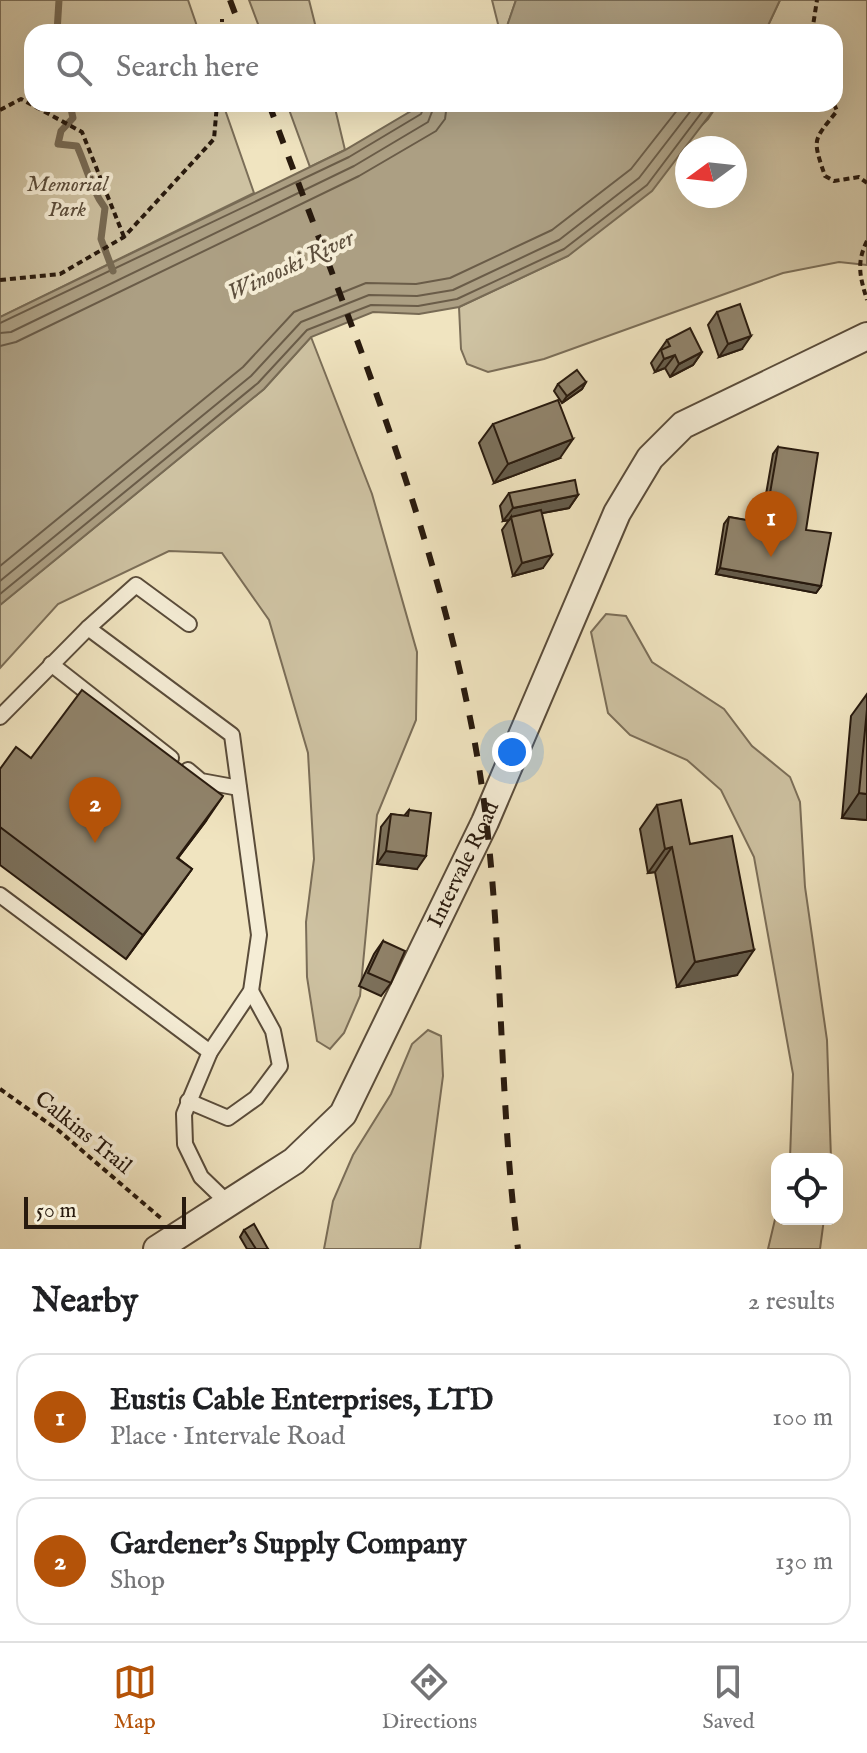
<!DOCTYPE html>
<html lang="en">
<head>
<meta charset="utf-8">
<style>
	:root { --surface:#fff; --page:#f2f2f2; --text:#202124; --muted:#757577; --line:#e0e0e0; --accent:#b45309 }
	body { margin:0; font-family:"IM FELL English",serif; background:var(--page); color:var(--text) }
	.controls { position:absolute; right:24px; bottom:24px; display:grid; overflow:hidden; border-radius:16px; box-shadow:0 8px 32px #0002 }
	.controls button { width:72px; height:72px; display:grid; place-items:center; padding:0; border:0; border-bottom:2px solid var(--line); background:var(--surface); color:var(--text); font:40px sans-serif }
	.compass { position:absolute; left:675px; top:136px; width:72px; height:72px; border-radius:50%; background:var(--surface); box-shadow:0 8px 32px #0002; rotate:255deg }
	.scale { position:absolute; left:24px; bottom:20px; width:162px; box-sizing:border-box; padding-left:8px; border:4px solid #281a0e; border-top:0; font-size:22px; line-height:28px; white-space:nowrap; color:#281a0e; -webkit-text-stroke:6px #f5edd6; paint-order:stroke }
	.you { position:absolute; left:512px; top:752px; width:28px; height:28px; margin:-20px; border:6px solid #fff; border-radius:50%; background:#1a73e8; box-shadow:0 0 0 12px #1a73e833 }
	.badge { display:grid; place-items:center; width:52px; height:52px; border-radius:50%; background:var(--accent); color:#fff; font-size:26px; font-weight:700 }
	.pin { position:absolute; translate:-50% -66px; filter:drop-shadow(0 2px 4px #0008) }
	.pin::after { content:''; position:absolute; top:42px; width:28px; height:24px; background:inherit; clip-path:polygon(0 0,100% 0,50% 100%) }
	.list { margin:0; padding:0; list-style:none }
	h2 { display:flex; justify-content:space-between; align-items:center; height:104px; margin:0; padding:0 32px; font-size:34px }
	h2 small { font-size:26px; font-weight:400; color:var(--muted) }
	.list li { display:grid; grid-template-columns:52px 1fr auto; gap:24px; align-items:center; box-sizing:border-box; height:128px; margin:0 16px 16px; padding:0 16px; border:2px solid var(--line); border-radius:24px }
	.list b { display:block; font-size:30px; white-space:nowrap }
	.list p { margin:0; font-size:26px; white-space:nowrap; color:var(--muted) }
	.list em { font-size:26px; font-style:normal; color:var(--muted) }
	.icon { flex:none; width:44px; height:44px; fill:none; stroke:currentColor; stroke-width:2; stroke-linecap:round; stroke-linejoin:round }
	.map { position:relative; flex:none; width:867px; height:1249px; overflow:hidden }
	.search { position:absolute; background:var(--surface); box-shadow:0 8px 32px #0002; left:24px; right:24px; top:24px; height:88px; display:flex; align-items:center; gap:20px; box-sizing:border-box; padding:0 28px; border-radius:24px; color:var(--muted); font-size:30px }
	.sheet { height:392px; background:var(--surface) }
	nav { display:flex; justify-content:space-around; align-items:center; box-sizing:border-box; height:112px; border-top:2px solid var(--line); background:var(--surface); font-size:22px; color:var(--muted) }
	nav a { display:grid; justify-items:center; gap:4px }
	nav .on { color:var(--accent) }
	.map>svg:first-child { display:block }
	.green { fill:#cec2a2; stroke:#7b6e58; stroke-width:2; fill-rule:evenodd }
	.water { fill:#ac9f83; stroke:#776a54; stroke-width:2 }
	.lines { fill:none; stroke-linecap:round; stroke-linejoin:round }
	.shore { stroke:#6a5c48; stroke-width:2 }
	.stream { stroke:#776a54; stroke-width:7 }
	.lane-casing { stroke:#5a4c3a; stroke-width:18 }
	.street-casing { stroke:#5a4c3a; stroke-width:30 }
	.path { stroke:#281a0e; stroke-width:4; stroke-dasharray:6 4; stroke-linecap:butt }
	.lane { stroke:#f5edd6; stroke-width:14 }
	.street { stroke:#f5edd6; stroke-width:26 }
	.rail { stroke:#281a0e; stroke-width:6; stroke-dasharray:14 14; stroke-linecap:butt }
	.wall { fill:#7c715c; stroke:#281a0e; stroke-width:2 }
	.shaded-wall { fill:#655c4b; stroke:#281a0e; stroke-width:2 }
	.building { fill:#90836b; stroke:#281a0e; stroke-width:2 }
	.labels { text-anchor:middle; dominant-baseline:central; stroke-width:8; stroke-linejoin:round; paint-order:stroke }
	.park-label { font-size:22px; font-style:italic; fill:#5a4c3a; stroke:#f5edd6 }
	.street-label { font-size:22px; fill:#281a0e; stroke:#f5edd6 }
	.water-label { font-size:24px; font-style:italic; fill:#5d4f3d; stroke:#f5edd6 }
</style>
</head>
<body>
<div class="map">
<svg width="867" height="1249" viewBox="0 0 867 1249">
	<rect width="100%" height="100%" fill="#f0e4c0"/>
	<filter id="stains"><feTurbulence type="fractalNoise" baseFrequency=".0025" numOctaves="4"/><feColorMatrix values="0 0 0 0 .2 0 0 0 0 .09 0 0 0 0 .02 0 0 0 .5 -.17"/></filter>
	<radialGradient id="worn" r=".72"><stop offset=".6" stop-color="#630" stop-opacity="0"/><stop offset="1" stop-color="#630" stop-opacity=".3"/></radialGradient>
	<!-- green -->
	<g class="green">
		<polygon points="0,0 188,0 199,32 32,32 32,104 223,104 254,193 0,317"/>
		<polygon points="249,0 309,0 317,32 261,32"/>
		<polygon points="492,0 516,0 505,32 500,32"/>
		<path d="M780 0H867V265L839 262 783 273 544 359 488 372 467 364 461 349 459 307 568 256 708 119 718 104H835V32H765ZM687 148H735V196H687Z"/>
		<polygon points="287,104 334,104 345,150 310,167"/>
		<polygon points="311,337 372,494 417,652 416,720 377,815 360,996 344,1033 330,1049 317,1041 307,977 306,922 314,859 308,753 269,620 222,553 169,551 58,604 0,668 0,605 264,389"/>
		<polygon points="606,614 626,616 652,662 724,709 752,746 790,777 800,802 805,887 827,1040 831,1159 790,1159 793,1074 754,857 721,790 687,760 630,735 608,713 591,632"/>
		<polygon points="428,1030 441,1036 443,1076 420,1249 324,1249 333,1201 353,1155 391,1094 412,1044"/>
		<polygon points="777,1211 777,1219 824,1219 820,1249 768,1249"/>
	</g>
	<!-- water -->
	<g class="water">
		<polygon points="516,0 780,0 765,32 505,32"/>
		<polygon points="423,104 718,104 652,191 568,256 459,307 419,314 373,312 311,337 264,389 0,605 0,317 345,150"/>
	</g>
	<g class="lines">
		<!-- shore -->
		<g class="shore">
			<polyline points="0,323 349,157 421,114 425,104"/>
			<polyline points="0,333 11,332 354,166 428,122 435,104"/>
			<polyline points="0,346 16,342 359,176 436,131 445,119 447,104"/>
			<polyline points="0,566 243,367 294,312 366,283 416,284 450,278 552,230 631,169 682,104"/>
			<polyline points="0,581 251,376 301,322 369,295 417,296 453,290 559,240 639,178 696,104"/>
			<polyline points="0,594 258,383 307,330 371,305 418,306 457,299 564,249 647,185 708,104"/>
		</g>
		<!-- stream -->
		<g class="stream">
			<polyline points="57,32 59,0"/>
			<path d="M70 104 73 118 61 131 58 144 77 146C87 168 91 189 105 208L101 239 113 271"/>
		</g>
		<defs>
			<g id="lane">
				<polyline points="88,628 136,585 189,624"/>
				<polyline points="51,664 171,758"/>
				<polyline points="0,717 88,628 232,735 259,935 251,991 210,1052 184,1114 185,1144 201,1177 230,1205"/>
				<polyline points="188,770 201,781 239,788"/>
				<polyline points="0,895 210,1052"/>
				<polyline points="188,1101 228,1118 256,1098 280,1066 273,1031 251,991"/>
			</g>
			<g id="street">
				<path id="s1" d="M157 1249 294 1161 343 1114 485 822 617 513 650 458 683 425 867 336"/>
			</g>
		</defs>
		<!-- lane casing -->
		<use href="#lane" class="lane-casing"/>
		<!-- street casing -->
		<use href="#street" class="street-casing"/>
		<!-- path -->
		<g class="path">
			<polyline points="222,32 222,19"/>
			<polyline points="812,32 817,0"/>
			<path d="M834 104 837 111C813 141 812 138 825 176L834 181 859 177 867 183"/>
			<polyline points="0,110 21,99 82,132 124,237"/>
			<path d="M867 241C856 263 860 277 867 300"/>
			<polyline points="0,280 60,274 124,237 214,139 217,104"/>
			<polyline points="0,1089 58,1130 163,1220"/>
		</g>
		<!-- lane -->
		<use href="#lane" class="lane"/>
		<!-- street -->
		<use href="#street" class="street"/>
		<!-- rail -->
		<g class="rail">
			<polyline points="230,0 242,32"/>
			<path d="M269 104C342 304 426 503 469 713 506 888 495 1071 518 1249"/>
		</g>
	</g>
	<!-- wall -->
	<g class="wall">
		<polygon points="717,312 742,349 719,357 708,325"/>
		<polygon points="667,340 702,352 693,365 670,377 665,368 655,372 651,363"/>
		<polygon points="586,382 582,389 562,403 554,391 558,384"/>
		<polygon points="493,424 560,458 494,483 479,443"/>
		<polygon points="778,447 806,530 821,586 816,593 716,574 724,524 729,517 761,523 773,454"/>
		<polygon points="509,493 578,495 569,508 542,513 543,568 513,576 502,530 509,520 503,521 500,506"/>
		<polygon points="867,694 867,820 842,818 851,716"/>
		<polygon points="31,758 206,821 178,858 192,869 126,959 0,865 0,769"/>
		<polygon points="657,805 690,844 737,975 677,987 655,872 648,873 640,829"/>
		<polygon points="409,810 417,869 377,864 381,827 391,814 404,816"/>
		<polygon points="383,941 391,983 381,996 359,986 374,954"/>
		<polygon points="244,1230 268,1249 247,1249 240,1237"/>
	</g>
	<!-- shaded-wall -->
	<g class="shaded-wall">
		<polygon points="751,336 742,349 719,357 728,344"/>
		<polygon points="702,352 693,365 670,377 679,364"/>
		<polygon points="675,355 665,368 655,372 664,359"/>
		<polygon points="586,382 582,389 562,403 567,396"/>
		<polygon points="573,439 560,458 494,483 508,464"/>
		<polygon points="578,495 569,508 511,519 511,517 509,520 503,521 513,508"/>
		<polygon points="552,555 543,568 513,576 522,563"/>
		<polygon points="720,568 821,586 816,593 716,574"/>
		<polygon points="859,793 867,794 867,820 842,818"/>
		<polygon points="223,796 206,821 160,882 177,858"/>
		<polygon points="672,847 655,872 648,873 665,849"/>
		<polygon points="386,851 426,856 417,869 377,864"/>
		<polygon points="192,869 175,893 126,959 143,935"/>
		<polygon points="754,950 737,975 677,987 695,962"/>
	</g>
	<!-- building -->
	<g class="building">
		<polygon points="740,304 751,336 728,344 717,312"/>
		<polygon points="690,328 702,352 679,364 675,355 664,359 661,350 670,346 667,340"/>
		<polygon points="577,370 586,382 567,396 558,384"/>
		<polygon points="558,400 573,439 508,464 493,424"/>
		<polygon points="778,447 818,453 806,530 831,533 821,586 720,568 729,517 787,527 765,522"/>
		<polygon points="575,480 578,495 513,508 509,493"/>
		<polygon points="541,510 552,555 522,563 511,517"/>
		<polygon points="82,690 223,796 177,858 192,869 143,935 0,827 0,769 16,747 31,758"/>
		<polygon points="867,709 867,794 859,793"/>
		<polygon points="681,800 690,844 732,836 754,950 695,962 672,847 665,849 657,805"/>
		<polygon points="409,810 431,813 426,856 386,851 391,814 408,816"/>
		<polygon points="383,941 405,951 391,983 368,973"/>
		<polygon points="254,1224 268,1249 256,1249 244,1230"/>
	</g>
	<g class="labels">
		<!-- park labels -->
		<g class="park-label">
			<text x="67" y="185">Memorial<tspan x="67" dy="25">Park</tspan></text>
		</g>
		<!-- street labels -->
		<g class="street-label">
			<text stroke="none"><textPath href="#s1" startOffset="508">Intervale Road</textPath></text>
			<text transform="translate(83 1133) rotate(39)">Calkins Trail</text>
		</g>
		<!-- water labels -->
		<g class="water-label">
			<text transform="translate(291 266) rotate(-25)">Winooski River</text>
		</g>
	</g>
	<rect width="100%" height="100%" filter="url(#stains)"/>
	<rect width="100%" height="100%" fill="url(#worn)"/>
</svg>
<div class="controls">
<button><svg class="icon" aria-label="locate" viewBox="0 0 24 24"><circle cx="12" cy="12" r="6"/><path d="M12 2v4M12 18v4M2 12h4M18 12h4"/></svg></button>
</div>
<svg class="compass" viewBox="-18 -18 36 36"><path d="M0-13l5 13h-10z" fill="#e53935"/><path d="M0 13l5-13h-10z" fill="#757577"/></svg>
<div class="scale">50 m</div>
<div class="you"></div>
<div class="pin badge" style="left:771px;top:557px">1</div>
<div class="pin badge" style="left:95px;top:843px">2</div>
<div class="search"><svg class="icon" aria-label="search" viewBox="0 0 24 24"><circle cx="10" cy="10" r="6"/><path d="M15 15l6 6"/></svg>Search here</div>
</div>
<section class="sheet">
<h2>Nearby<small>2 results</small></h2>
<ul class="list">
<li><span class="badge">1</span><div><b>Eustis Cable Enterprises, LTD</b><p>Place · Intervale Road</p></div><em>100 m</em></li>
<li><span class="badge">2</span><div><b>Gardener's Supply Company</b><p>Shop</p></div><em>130 m</em></li>
</ul>
</section>
<nav>
<a class="on"><svg class="icon" aria-label="map" viewBox="0 0 24 24"><path d="M3 6l6-2 6 2 6-2v14l-6 2-6-2-6 2zM9 4v14M15 6v14"/></svg>Map</a>
<a><svg class="icon" aria-label="directions" viewBox="0 0 24 24"><path d="M12 3l9 9-9 9-9-9zM9 14v-3h6M13 9l2 2-2 2"/></svg>Directions</a>
<a><svg class="icon" aria-label="saved" viewBox="0 0 24 24"><path d="M7 4h10v16l-5-4-5 4z"/></svg>Saved</a>
</nav>
</body>
</html>
